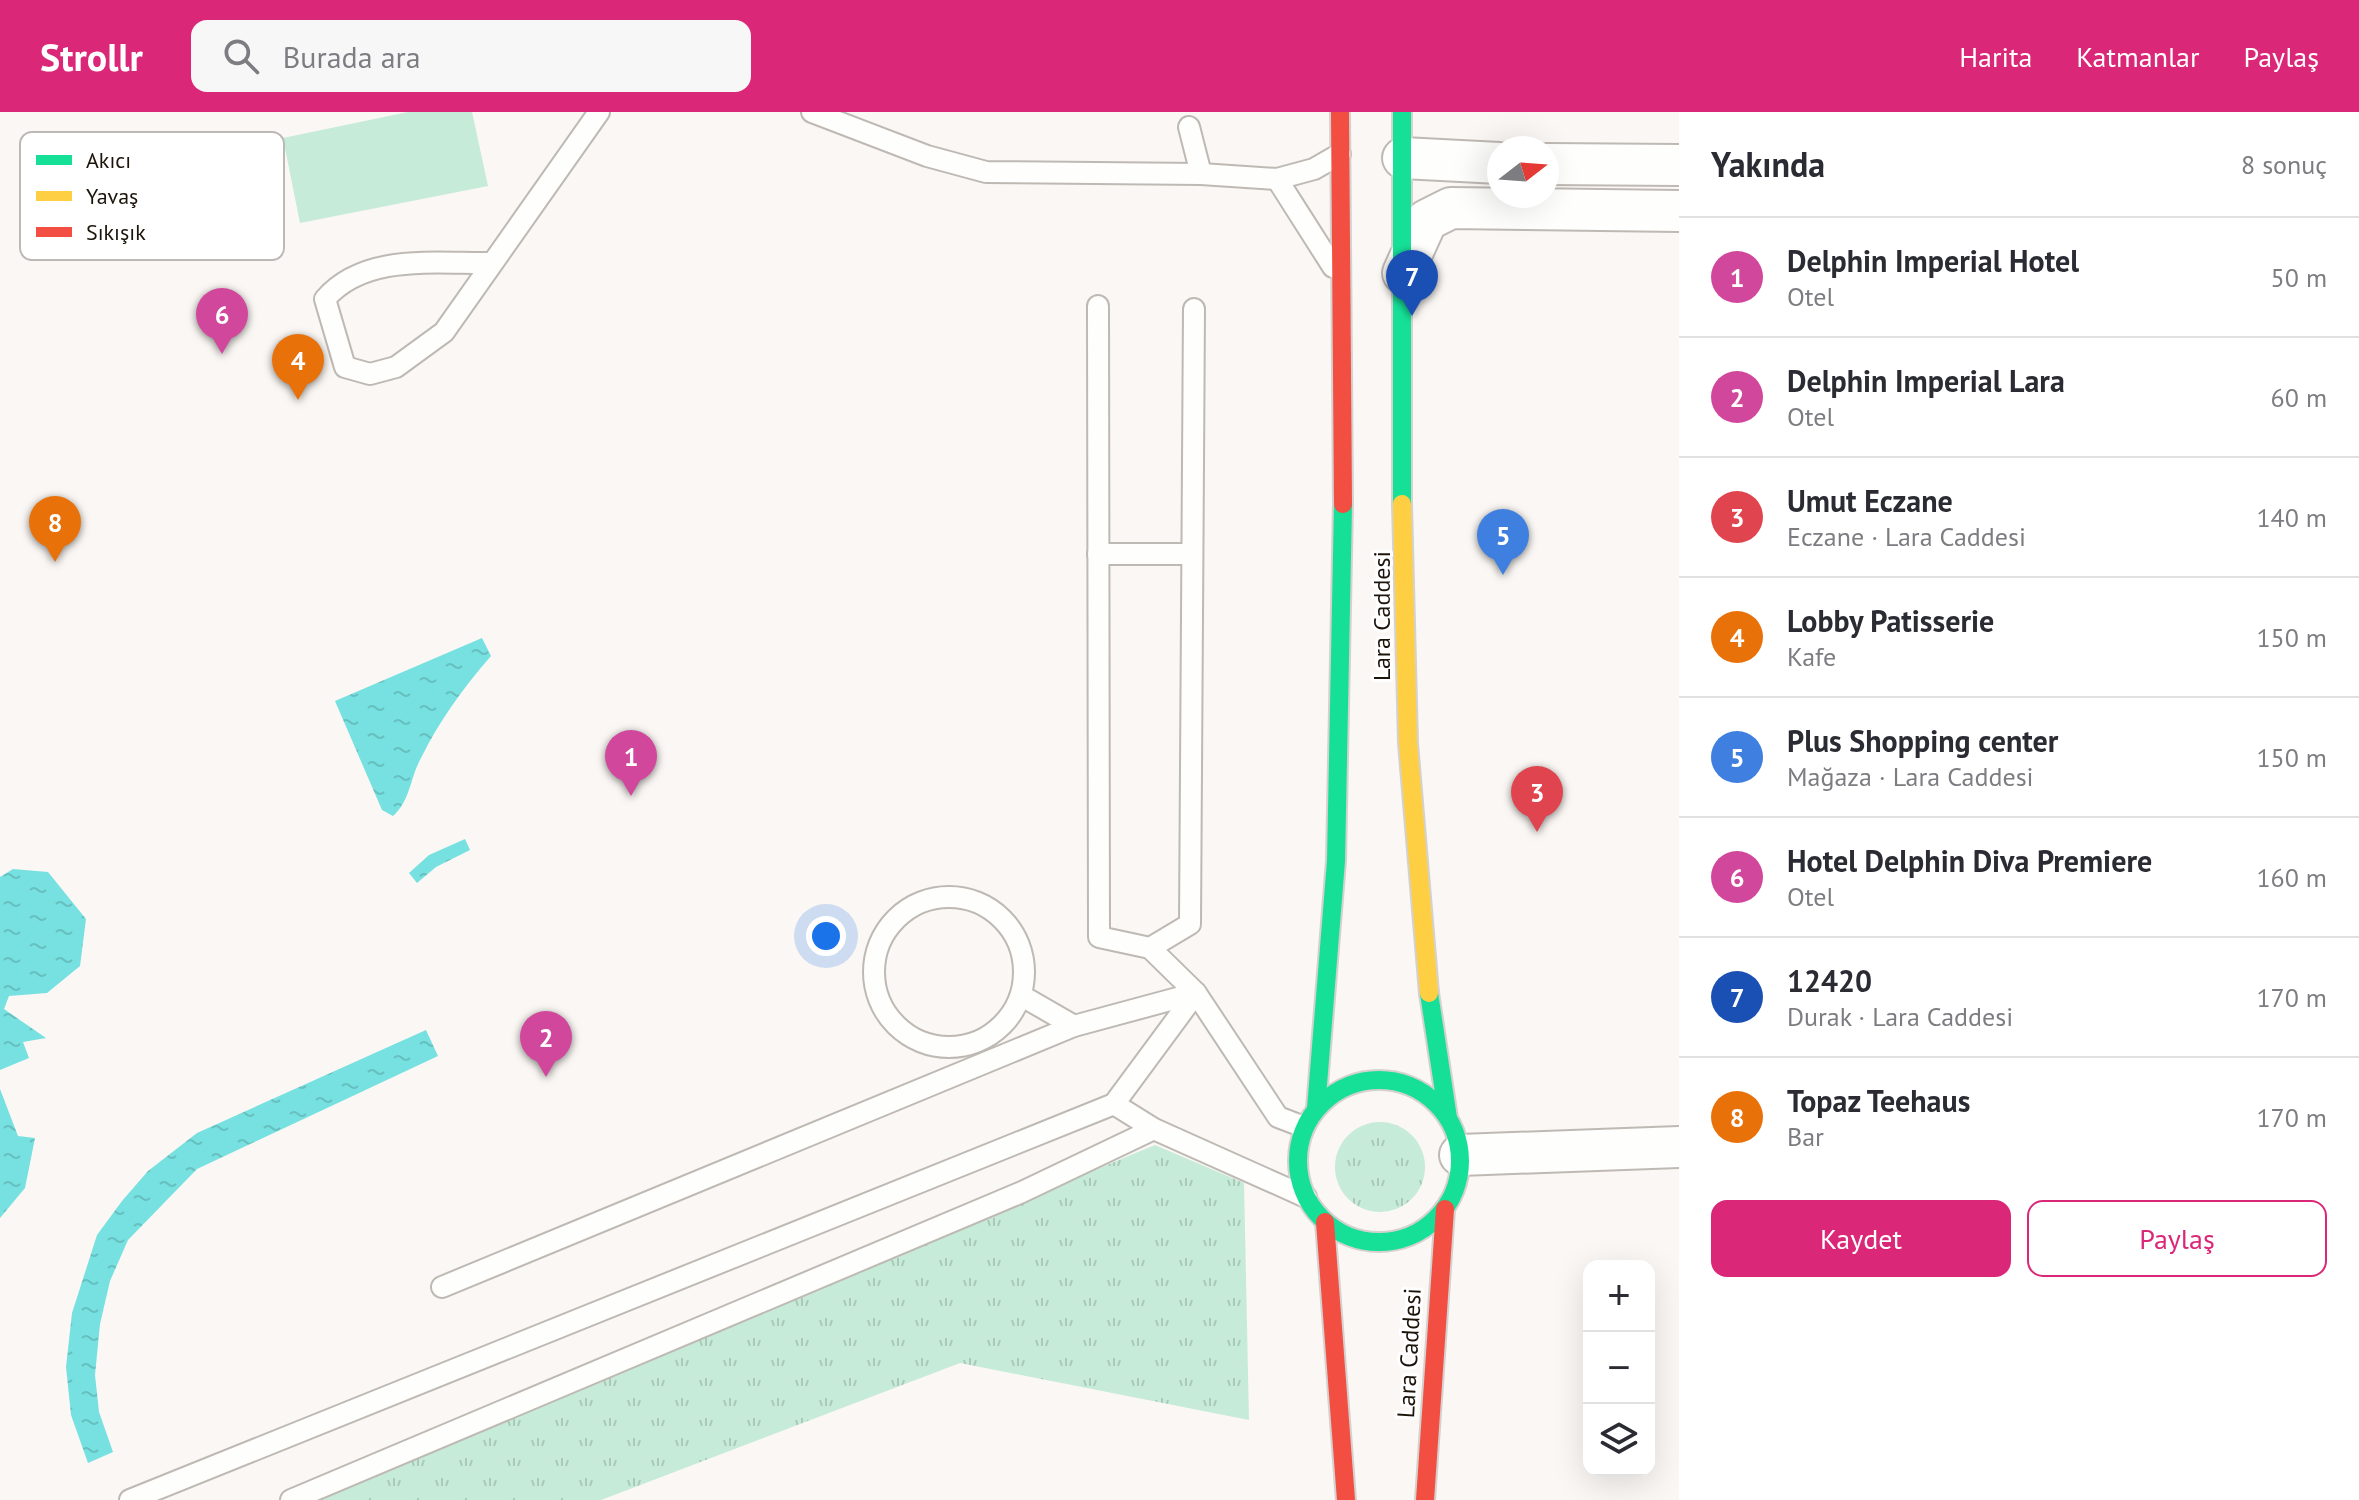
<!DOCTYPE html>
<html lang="tr">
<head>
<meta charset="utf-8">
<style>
	:root { --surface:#fff; --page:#f7f7f7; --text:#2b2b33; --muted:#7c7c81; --line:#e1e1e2; --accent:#db2777 }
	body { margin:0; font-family:"PT Sans",sans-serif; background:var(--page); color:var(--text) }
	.controls { position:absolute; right:24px; bottom:24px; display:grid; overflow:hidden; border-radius:16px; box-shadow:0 8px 32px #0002 }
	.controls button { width:72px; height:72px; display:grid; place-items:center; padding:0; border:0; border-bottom:2px solid var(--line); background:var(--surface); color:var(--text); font:40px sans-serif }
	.compass { position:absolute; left:1487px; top:24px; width:72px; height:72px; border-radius:50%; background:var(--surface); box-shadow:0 8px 32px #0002; rotate:73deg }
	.you { position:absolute; left:826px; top:824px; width:28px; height:28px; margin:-20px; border:6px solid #fff; border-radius:50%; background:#1a73e8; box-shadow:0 0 0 12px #1a73e833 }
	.badge { display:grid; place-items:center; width:52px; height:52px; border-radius:50%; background:var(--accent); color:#fff; font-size:26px; font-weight:700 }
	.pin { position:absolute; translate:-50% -66px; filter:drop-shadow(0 2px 4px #0008) }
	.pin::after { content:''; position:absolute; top:42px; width:28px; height:24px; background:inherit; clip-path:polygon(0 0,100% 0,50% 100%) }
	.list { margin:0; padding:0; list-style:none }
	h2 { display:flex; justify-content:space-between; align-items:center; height:104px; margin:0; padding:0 32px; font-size:34px }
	h2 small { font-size:26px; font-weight:400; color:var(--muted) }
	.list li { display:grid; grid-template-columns:52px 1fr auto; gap:24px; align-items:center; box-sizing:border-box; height:120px; padding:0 32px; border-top:2px solid var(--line) }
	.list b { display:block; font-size:30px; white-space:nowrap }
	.list p { margin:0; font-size:26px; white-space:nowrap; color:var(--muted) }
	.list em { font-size:26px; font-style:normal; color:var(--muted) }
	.actions { display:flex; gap:16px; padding:24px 32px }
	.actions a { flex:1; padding:18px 0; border:2px solid var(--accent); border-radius:16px; text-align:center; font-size:28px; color:var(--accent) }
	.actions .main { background:var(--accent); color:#fff }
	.icon { flex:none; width:44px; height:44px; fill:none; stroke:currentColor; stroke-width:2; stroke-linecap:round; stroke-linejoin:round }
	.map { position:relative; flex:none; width:1679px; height:1388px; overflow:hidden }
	header { display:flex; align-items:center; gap:48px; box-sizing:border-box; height:112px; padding:0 40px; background:var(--accent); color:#fff }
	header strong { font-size:38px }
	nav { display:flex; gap:44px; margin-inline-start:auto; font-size:28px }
	.search { width:560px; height:72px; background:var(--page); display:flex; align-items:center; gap:20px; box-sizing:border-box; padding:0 28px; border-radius:16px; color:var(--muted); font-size:30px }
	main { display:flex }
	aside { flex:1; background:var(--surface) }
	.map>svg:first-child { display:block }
	.grass { fill:url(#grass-tufts) }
	.pitch { fill:#c6ebd8 }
	.water { fill:url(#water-ripples) }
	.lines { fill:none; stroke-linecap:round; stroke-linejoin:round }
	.lane-casing { stroke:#bfb9b4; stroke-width:24 }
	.street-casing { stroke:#bfb9b4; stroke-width:44 }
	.fast-casing { stroke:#d4d1cf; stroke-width:22 }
	.slow-casing { stroke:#d4d1cf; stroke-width:22 }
	.jam-casing { stroke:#d4d1cf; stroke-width:22 }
	.lane { stroke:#fefefd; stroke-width:20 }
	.street { stroke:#fefefd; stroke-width:40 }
	.fast { stroke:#16e098; stroke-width:18 }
	.slow { stroke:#ffcf43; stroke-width:18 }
	.jam { stroke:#f24e42; stroke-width:18 }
	.labels { text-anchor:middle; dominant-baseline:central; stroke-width:6; stroke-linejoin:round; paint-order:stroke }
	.street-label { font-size:24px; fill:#1c140a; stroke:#fff }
	.key { fill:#fff; stroke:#bbb8b6; stroke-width:2 }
	.key-label { font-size:22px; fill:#1c140a }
</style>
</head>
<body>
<header>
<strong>Strollr</strong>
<div class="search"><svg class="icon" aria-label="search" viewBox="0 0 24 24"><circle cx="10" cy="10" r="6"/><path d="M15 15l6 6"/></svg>Burada ara</div>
<nav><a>Harita</a><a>Katmanlar</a><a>Paylaş</a></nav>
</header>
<main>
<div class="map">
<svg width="1679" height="1388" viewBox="0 0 1679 1388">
	<defs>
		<pattern id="grass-tufts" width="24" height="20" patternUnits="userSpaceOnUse" patternTransform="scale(2)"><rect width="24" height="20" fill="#c6ebd8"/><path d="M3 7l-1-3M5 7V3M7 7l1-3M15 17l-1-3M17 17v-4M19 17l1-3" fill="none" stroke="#aac9b8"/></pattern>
		<pattern id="water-ripples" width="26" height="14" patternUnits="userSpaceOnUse" patternTransform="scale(2)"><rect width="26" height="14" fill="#76e1e0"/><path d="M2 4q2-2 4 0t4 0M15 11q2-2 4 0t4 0" fill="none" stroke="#66c0bf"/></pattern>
	</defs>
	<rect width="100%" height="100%" fill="#faf7f4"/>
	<!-- grass -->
	<g class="grass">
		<circle cx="1380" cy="1055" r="45"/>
		<polygon points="1155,1033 1244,1071 1249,1308 960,1251 601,1388 310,1388 305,1384"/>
	</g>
	<!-- pitch -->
	<polygon class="pitch" points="408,0 472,0 488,74 300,111 283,26"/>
	<!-- water -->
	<g class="water">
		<path d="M482 526 491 544C463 576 439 609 420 648 410 667 410 689 393 704L382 698 335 589Z"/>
		<polygon points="465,727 470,738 436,755 417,771 409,761 429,743"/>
		<polygon points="13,757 48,760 86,807 80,854 47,881 9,884 4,897 46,926 23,930 29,946 0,958 0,765"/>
		<polygon points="426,918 438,944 197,1057 128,1128 110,1169 100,1212 95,1263 99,1300 113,1340 88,1351 71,1303 66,1255 72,1201 97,1123 122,1089 148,1059 197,1021"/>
		<polygon points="0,977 18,1024 35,1026 25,1076 0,1106"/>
	</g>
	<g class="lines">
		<defs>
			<g id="lane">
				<polyline points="812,0 927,44 986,60 1201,62 1277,67 1314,57 1340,42"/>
				<polyline points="1189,15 1201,62"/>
				<polyline points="1277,67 1333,155"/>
				<path d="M491 151C435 152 365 141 325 187L345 255 370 262 396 255 444 220 599 0"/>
				<polyline points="1098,442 1190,442"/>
				<circle cx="949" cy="860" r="75"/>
				<polyline points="1150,836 1190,812 1194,197"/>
				<polyline points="1022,884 1074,914"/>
				<polyline points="1114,992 1154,1017 1306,1085"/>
				<polyline points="442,1175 1074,914 1196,881 1278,1005 1304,1015"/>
				<polyline points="130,1388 1114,992 1196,881 1150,836 1099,825 1098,194"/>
				<polyline points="291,1388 1022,1080 1154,1017"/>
			</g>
			<g id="street">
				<polyline points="1403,46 1499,51"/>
				<polyline points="1547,52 1679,53"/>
				<polyline points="1403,161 1427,108 1451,96 1679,99"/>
				<polyline points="1460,1043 1679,1035"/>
			</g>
			<g id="fast">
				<polyline points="1402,392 1402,0"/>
				<polyline points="1429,881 1448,1006"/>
				<circle cx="1379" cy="1049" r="81"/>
				<polyline points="1316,997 1336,749 1343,392"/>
			</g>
			<polyline id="slow" points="1402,392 1408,631 1429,881"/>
			<g id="jam">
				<polyline points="1340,0 1343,392"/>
				<polyline points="1325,1110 1346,1388"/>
				<polyline points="1425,1388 1445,1097"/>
			</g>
		</defs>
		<!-- lane casing -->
		<use href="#lane" class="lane-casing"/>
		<!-- street casing -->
		<use href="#street" class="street-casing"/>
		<!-- fast casing -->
		<use href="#fast" class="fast-casing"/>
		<!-- slow casing -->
		<use href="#slow" class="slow-casing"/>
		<!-- jam casing -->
		<use href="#jam" class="jam-casing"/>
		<!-- lane -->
		<use href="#lane" class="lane"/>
		<!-- street -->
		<use href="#street" class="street"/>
		<!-- fast -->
		<use href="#fast" class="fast"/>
		<!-- slow -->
		<use href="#slow" class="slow"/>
		<!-- jam -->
		<use href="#jam" class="jam"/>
	</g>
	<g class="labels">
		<!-- street labels -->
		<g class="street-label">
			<text transform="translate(1381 504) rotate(-90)">Lara Caddesi</text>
			<text transform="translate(1409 1241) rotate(-87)">Lara Caddesi</text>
		</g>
	</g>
	<!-- legend -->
	<rect x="20" y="20" width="264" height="128" rx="12" class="key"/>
	<rect x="36" y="43" width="36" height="10" fill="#16e098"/>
	<rect x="36" y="79" width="36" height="10" fill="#ffcf43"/>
	<rect x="36" y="115" width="36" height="10" fill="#f24e42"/>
	<g class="key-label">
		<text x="86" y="56">Akıcı</text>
		<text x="86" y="92">Yavaş</text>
		<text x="86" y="128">Sıkışık</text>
	</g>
</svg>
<div class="controls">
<button>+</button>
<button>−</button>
<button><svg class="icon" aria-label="layers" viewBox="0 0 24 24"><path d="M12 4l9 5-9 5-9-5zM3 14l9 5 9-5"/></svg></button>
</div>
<svg class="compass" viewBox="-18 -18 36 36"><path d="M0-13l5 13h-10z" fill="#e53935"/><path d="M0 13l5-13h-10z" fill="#7c7c81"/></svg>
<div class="you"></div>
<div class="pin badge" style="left:631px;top:684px;background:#d1479c">1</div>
<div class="pin badge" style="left:546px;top:965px;background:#d1479c">2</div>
<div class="pin badge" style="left:1537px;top:720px;background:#e0444e">3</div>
<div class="pin badge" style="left:298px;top:288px;background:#e8710a">4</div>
<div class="pin badge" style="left:1503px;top:463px;background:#3f7fe0">5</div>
<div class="pin badge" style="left:222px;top:242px;background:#d1479c">6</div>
<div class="pin badge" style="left:1412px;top:204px;background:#1a4fb4">7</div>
<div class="pin badge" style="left:55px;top:450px;background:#e8710a">8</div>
</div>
<aside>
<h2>Yakında<small>8 sonuç</small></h2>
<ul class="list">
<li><span class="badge" style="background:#d1479c">1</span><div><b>Delphin Imperial Hotel</b><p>Otel</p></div><em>50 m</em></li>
<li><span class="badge" style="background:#d1479c">2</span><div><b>Delphin Imperial Lara</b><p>Otel</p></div><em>60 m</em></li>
<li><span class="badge" style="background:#e0444e">3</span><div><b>Umut Eczane</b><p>Eczane · Lara Caddesi</p></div><em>140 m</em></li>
<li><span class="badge" style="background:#e8710a">4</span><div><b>Lobby Patisserie</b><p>Kafe</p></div><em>150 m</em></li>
<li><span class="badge" style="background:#3f7fe0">5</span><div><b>Plus Shopping center</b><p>Mağaza · Lara Caddesi</p></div><em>150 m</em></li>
<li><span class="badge" style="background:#d1479c">6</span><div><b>Hotel Delphin Diva Premiere</b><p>Otel</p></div><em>160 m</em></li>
<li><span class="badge" style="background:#1a4fb4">7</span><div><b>12420</b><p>Durak · Lara Caddesi</p></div><em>170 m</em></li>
<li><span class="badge" style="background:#e8710a">8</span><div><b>Topaz Teehaus</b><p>Bar</p></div><em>170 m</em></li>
</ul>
<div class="actions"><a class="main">Kaydet</a><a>Paylaş</a></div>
</aside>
</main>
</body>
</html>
